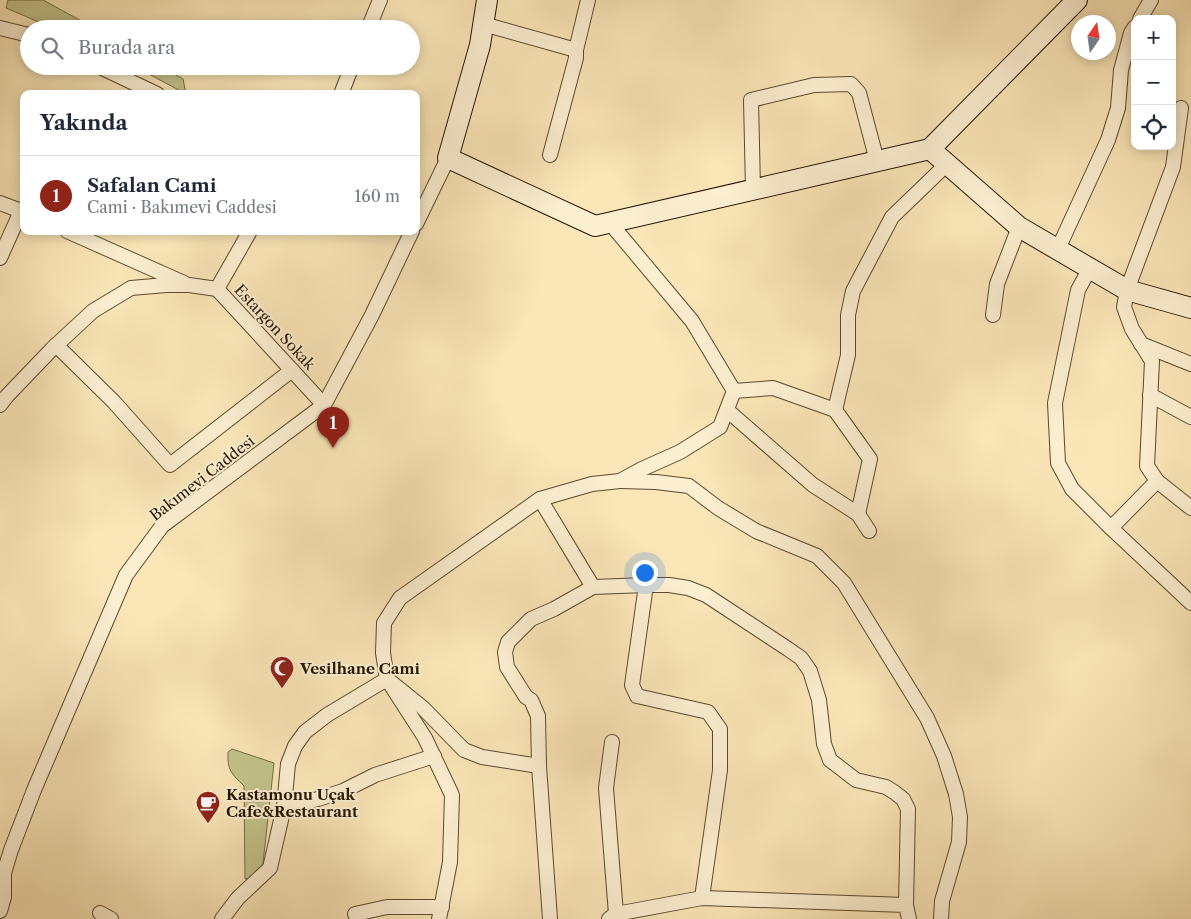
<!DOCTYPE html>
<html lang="tr">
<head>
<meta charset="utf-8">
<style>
	:root { --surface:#fff; --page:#f6f6f7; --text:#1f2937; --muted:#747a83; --line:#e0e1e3; --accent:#8f2418 }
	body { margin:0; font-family:"Libre Caslon Text",serif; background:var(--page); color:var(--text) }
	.controls { position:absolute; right:15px; top:15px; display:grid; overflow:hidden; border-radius:10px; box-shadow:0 2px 12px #0003 }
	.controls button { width:45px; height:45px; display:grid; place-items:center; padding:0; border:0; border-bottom:1px solid var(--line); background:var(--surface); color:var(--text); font:25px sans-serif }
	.compass { position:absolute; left:1071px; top:15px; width:45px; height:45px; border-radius:50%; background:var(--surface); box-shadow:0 2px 12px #0003; rotate:13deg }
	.you { position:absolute; left:644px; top:572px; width:18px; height:18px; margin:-12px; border:4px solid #fff; border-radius:50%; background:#1a73e8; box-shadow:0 0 0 8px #1a73e833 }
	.badge { display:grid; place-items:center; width:32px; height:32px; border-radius:50%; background:var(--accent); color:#fff; font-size:16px; font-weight:700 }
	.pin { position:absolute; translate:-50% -41px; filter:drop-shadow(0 1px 2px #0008) }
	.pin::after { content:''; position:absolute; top:26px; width:18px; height:15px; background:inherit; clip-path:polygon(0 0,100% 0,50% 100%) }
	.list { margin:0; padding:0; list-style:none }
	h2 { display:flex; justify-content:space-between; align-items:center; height:65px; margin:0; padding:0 20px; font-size:21px }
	h2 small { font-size:16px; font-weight:400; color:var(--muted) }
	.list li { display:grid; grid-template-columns:32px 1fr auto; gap:15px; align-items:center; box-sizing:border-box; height:80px; padding:0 20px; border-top:1px solid var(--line) }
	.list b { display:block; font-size:19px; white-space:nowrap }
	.list p { margin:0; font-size:16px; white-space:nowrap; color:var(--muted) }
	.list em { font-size:16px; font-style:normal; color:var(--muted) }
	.icon { flex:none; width:28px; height:28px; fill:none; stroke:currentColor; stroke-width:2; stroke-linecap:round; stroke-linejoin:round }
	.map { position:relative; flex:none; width:1191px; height:919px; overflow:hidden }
	.search { position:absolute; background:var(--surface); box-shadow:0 2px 12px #0003; left:20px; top:20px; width:400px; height:55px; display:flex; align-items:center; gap:12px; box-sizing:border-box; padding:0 18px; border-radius:28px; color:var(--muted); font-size:19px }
	.panel { position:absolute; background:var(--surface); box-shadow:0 2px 12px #0003; left:20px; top:90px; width:400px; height:145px; border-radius:10px }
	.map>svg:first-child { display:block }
	.green { fill:#c3c38b; stroke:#756c46 }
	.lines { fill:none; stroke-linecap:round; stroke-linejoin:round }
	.street-casing { stroke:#5c492e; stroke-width:16 }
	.secondary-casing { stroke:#271500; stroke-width:22 }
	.street { stroke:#fcefd0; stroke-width:14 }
	.secondary { stroke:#fcefd0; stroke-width:20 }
	.labels { text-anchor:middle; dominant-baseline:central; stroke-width:4; stroke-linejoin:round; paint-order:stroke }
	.street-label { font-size:15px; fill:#271500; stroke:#fcefd0 }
	.poi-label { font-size:15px; font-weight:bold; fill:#271500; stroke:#fcefd0; text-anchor:start }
</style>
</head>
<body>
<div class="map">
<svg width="1191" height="919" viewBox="0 0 1191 919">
	<rect width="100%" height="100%" fill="#fae6b7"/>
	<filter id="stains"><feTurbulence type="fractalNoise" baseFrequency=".004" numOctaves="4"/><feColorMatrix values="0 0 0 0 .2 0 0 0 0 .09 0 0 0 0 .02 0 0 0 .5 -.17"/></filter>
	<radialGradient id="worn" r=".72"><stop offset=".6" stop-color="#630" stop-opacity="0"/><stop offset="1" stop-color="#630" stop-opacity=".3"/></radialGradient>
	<!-- green -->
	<g class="green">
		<polygon points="8,0 43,0 96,29 55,29 6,8"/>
		<polygon points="134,66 161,66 183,79 186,94"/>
		<path d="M232 749 274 763 262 872 251 878 245 879 244 786C232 774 227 771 228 752Z"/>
	</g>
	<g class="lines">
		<defs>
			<g id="street">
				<polyline points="1140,19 1151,0"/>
				<polyline points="483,24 576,50"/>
				<polyline points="0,28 29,35"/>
				<polyline points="368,29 380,0"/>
				<polyline points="98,66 157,94"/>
				<polyline points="341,94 352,66"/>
				<polyline points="1181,108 1173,167 1127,290 1124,307 1132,329 1152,361 1147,466 1157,481 1191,508"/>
				<polyline points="550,155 576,58 576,50 588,0"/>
				<polyline points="753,189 751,100 814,85 851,84 859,93 877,161"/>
				<polyline points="0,203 24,212"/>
				<polyline points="416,224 448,158"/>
				<polyline points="67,231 184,283"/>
				<polyline points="1058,249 1108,140 1118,108 1121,70 1131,33 1135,27"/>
				<polyline points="0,258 21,211"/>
				<polyline points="1090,268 1078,290 1055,403 1058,463 1072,489 1111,528 1191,603"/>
				<polyline points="217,289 250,231"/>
				<polyline points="993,315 997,284 1019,227"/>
				<polyline points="1141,344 1191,364"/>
				<polyline points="56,345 114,402 170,465 292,370"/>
				<polyline points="734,391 773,388 835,410"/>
				<polyline points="1150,395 1191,417"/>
				<polyline points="0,405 6,397 52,349 93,311 131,288 166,285 189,285 217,289 324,405"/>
				<polyline points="727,410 813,485 858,514 869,531"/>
				<polyline points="835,410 848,355 848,315 853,291 892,217 947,164"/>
				<polyline points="835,410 870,459 858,514"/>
				<polyline points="620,481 656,482 689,486 718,508 756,531 817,556 844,583 927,718 944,756 956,794 960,817 959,842 942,901 941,919"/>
				<polyline points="540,499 593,587"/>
				<polyline points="1111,528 1157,481"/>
				<polyline points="646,585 632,685 637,696 708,712 720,729 720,770 702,898"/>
				<polyline points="612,742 606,788 616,914"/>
				<polyline points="284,807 318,799 343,791 375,775 434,756"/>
				<polyline points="0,911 4,897 4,873 11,850 34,790 126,575 162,526 324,405 372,315 412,231"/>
				<polyline points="100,913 111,919"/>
				<polyline points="355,914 387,907 442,907"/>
				<polyline points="222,919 238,898 270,868 284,807 288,764 295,746 305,732 327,715 387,679 423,708 464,750 482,757 539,766"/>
				<polyline points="439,919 450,862 452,795 425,738 387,679 383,653 384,623 400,598 540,499 592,484 620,481 642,469 680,452 720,427 734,391 692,321 610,223"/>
				<polyline points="550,919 539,766 538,716 531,700 526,697 507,667 505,652 508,642 531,619 554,609 593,587 646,585 669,585 688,588 706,595 788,649 801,658 810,671 819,700 824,744 830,760 856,780 886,787 894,792 903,799 908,809 906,905"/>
				<polyline points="609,919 616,914 702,898 906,905 909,919"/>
			</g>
			<g id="secondary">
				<polyline points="487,0 480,45 448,158 595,226 930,149 1077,0"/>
				<polyline points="930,149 1019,227 1127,290 1191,308"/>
			</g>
		</defs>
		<!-- street casing -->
		<use href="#street" class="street-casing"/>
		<!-- secondary casing -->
		<use href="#secondary" class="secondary-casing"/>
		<!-- street -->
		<use href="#street" class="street"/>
		<!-- secondary -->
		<use href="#secondary" class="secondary"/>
	</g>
	<!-- icons -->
	<defs>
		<symbol id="mosque-pin" viewBox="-11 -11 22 30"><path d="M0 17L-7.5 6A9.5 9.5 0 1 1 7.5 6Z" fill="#8f2418" stroke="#fcefd0"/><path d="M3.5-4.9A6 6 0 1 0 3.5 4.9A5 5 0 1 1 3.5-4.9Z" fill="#fff"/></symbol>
		<symbol id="cafe-pin" viewBox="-11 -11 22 30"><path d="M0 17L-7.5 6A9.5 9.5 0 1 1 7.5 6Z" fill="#8f2418" stroke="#fcefd0"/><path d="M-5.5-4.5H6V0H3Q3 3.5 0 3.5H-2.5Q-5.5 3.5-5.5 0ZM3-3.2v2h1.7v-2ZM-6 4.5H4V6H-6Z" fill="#fff"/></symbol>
	</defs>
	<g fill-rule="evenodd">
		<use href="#mosque-pin" x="268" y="654" width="28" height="38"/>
		<use href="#cafe-pin" x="194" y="789" width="28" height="38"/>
	</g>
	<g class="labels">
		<!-- street labels -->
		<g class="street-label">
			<text transform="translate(275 327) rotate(47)">Estargon Sokak</text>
			<text transform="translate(202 478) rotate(-38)">Bakımevi Caddesi</text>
		</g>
		<!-- poi labels -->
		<g class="poi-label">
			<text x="300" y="668">Vesilhane Cami</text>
			<text x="226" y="794">Kastamonu Uçak<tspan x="226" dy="17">Cafe&amp;Restaurant</tspan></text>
		</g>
	</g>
	<rect width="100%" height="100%" filter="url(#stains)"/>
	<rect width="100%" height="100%" fill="url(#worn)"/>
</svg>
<div class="controls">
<button>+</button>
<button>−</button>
<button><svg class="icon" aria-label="locate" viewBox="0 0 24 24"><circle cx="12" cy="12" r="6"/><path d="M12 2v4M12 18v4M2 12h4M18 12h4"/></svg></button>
</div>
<svg class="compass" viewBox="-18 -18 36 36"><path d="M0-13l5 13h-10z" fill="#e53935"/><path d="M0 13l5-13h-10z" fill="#747a83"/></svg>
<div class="you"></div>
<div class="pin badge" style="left:333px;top:448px">1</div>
<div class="search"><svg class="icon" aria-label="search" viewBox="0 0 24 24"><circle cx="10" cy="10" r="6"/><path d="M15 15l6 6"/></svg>Burada ara</div>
<section class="panel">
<h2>Yakında<small></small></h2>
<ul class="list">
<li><span class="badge">1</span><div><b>Safalan Cami</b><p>Cami · Bakımevi Caddesi</p></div><em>160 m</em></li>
</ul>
</section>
</div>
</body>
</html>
